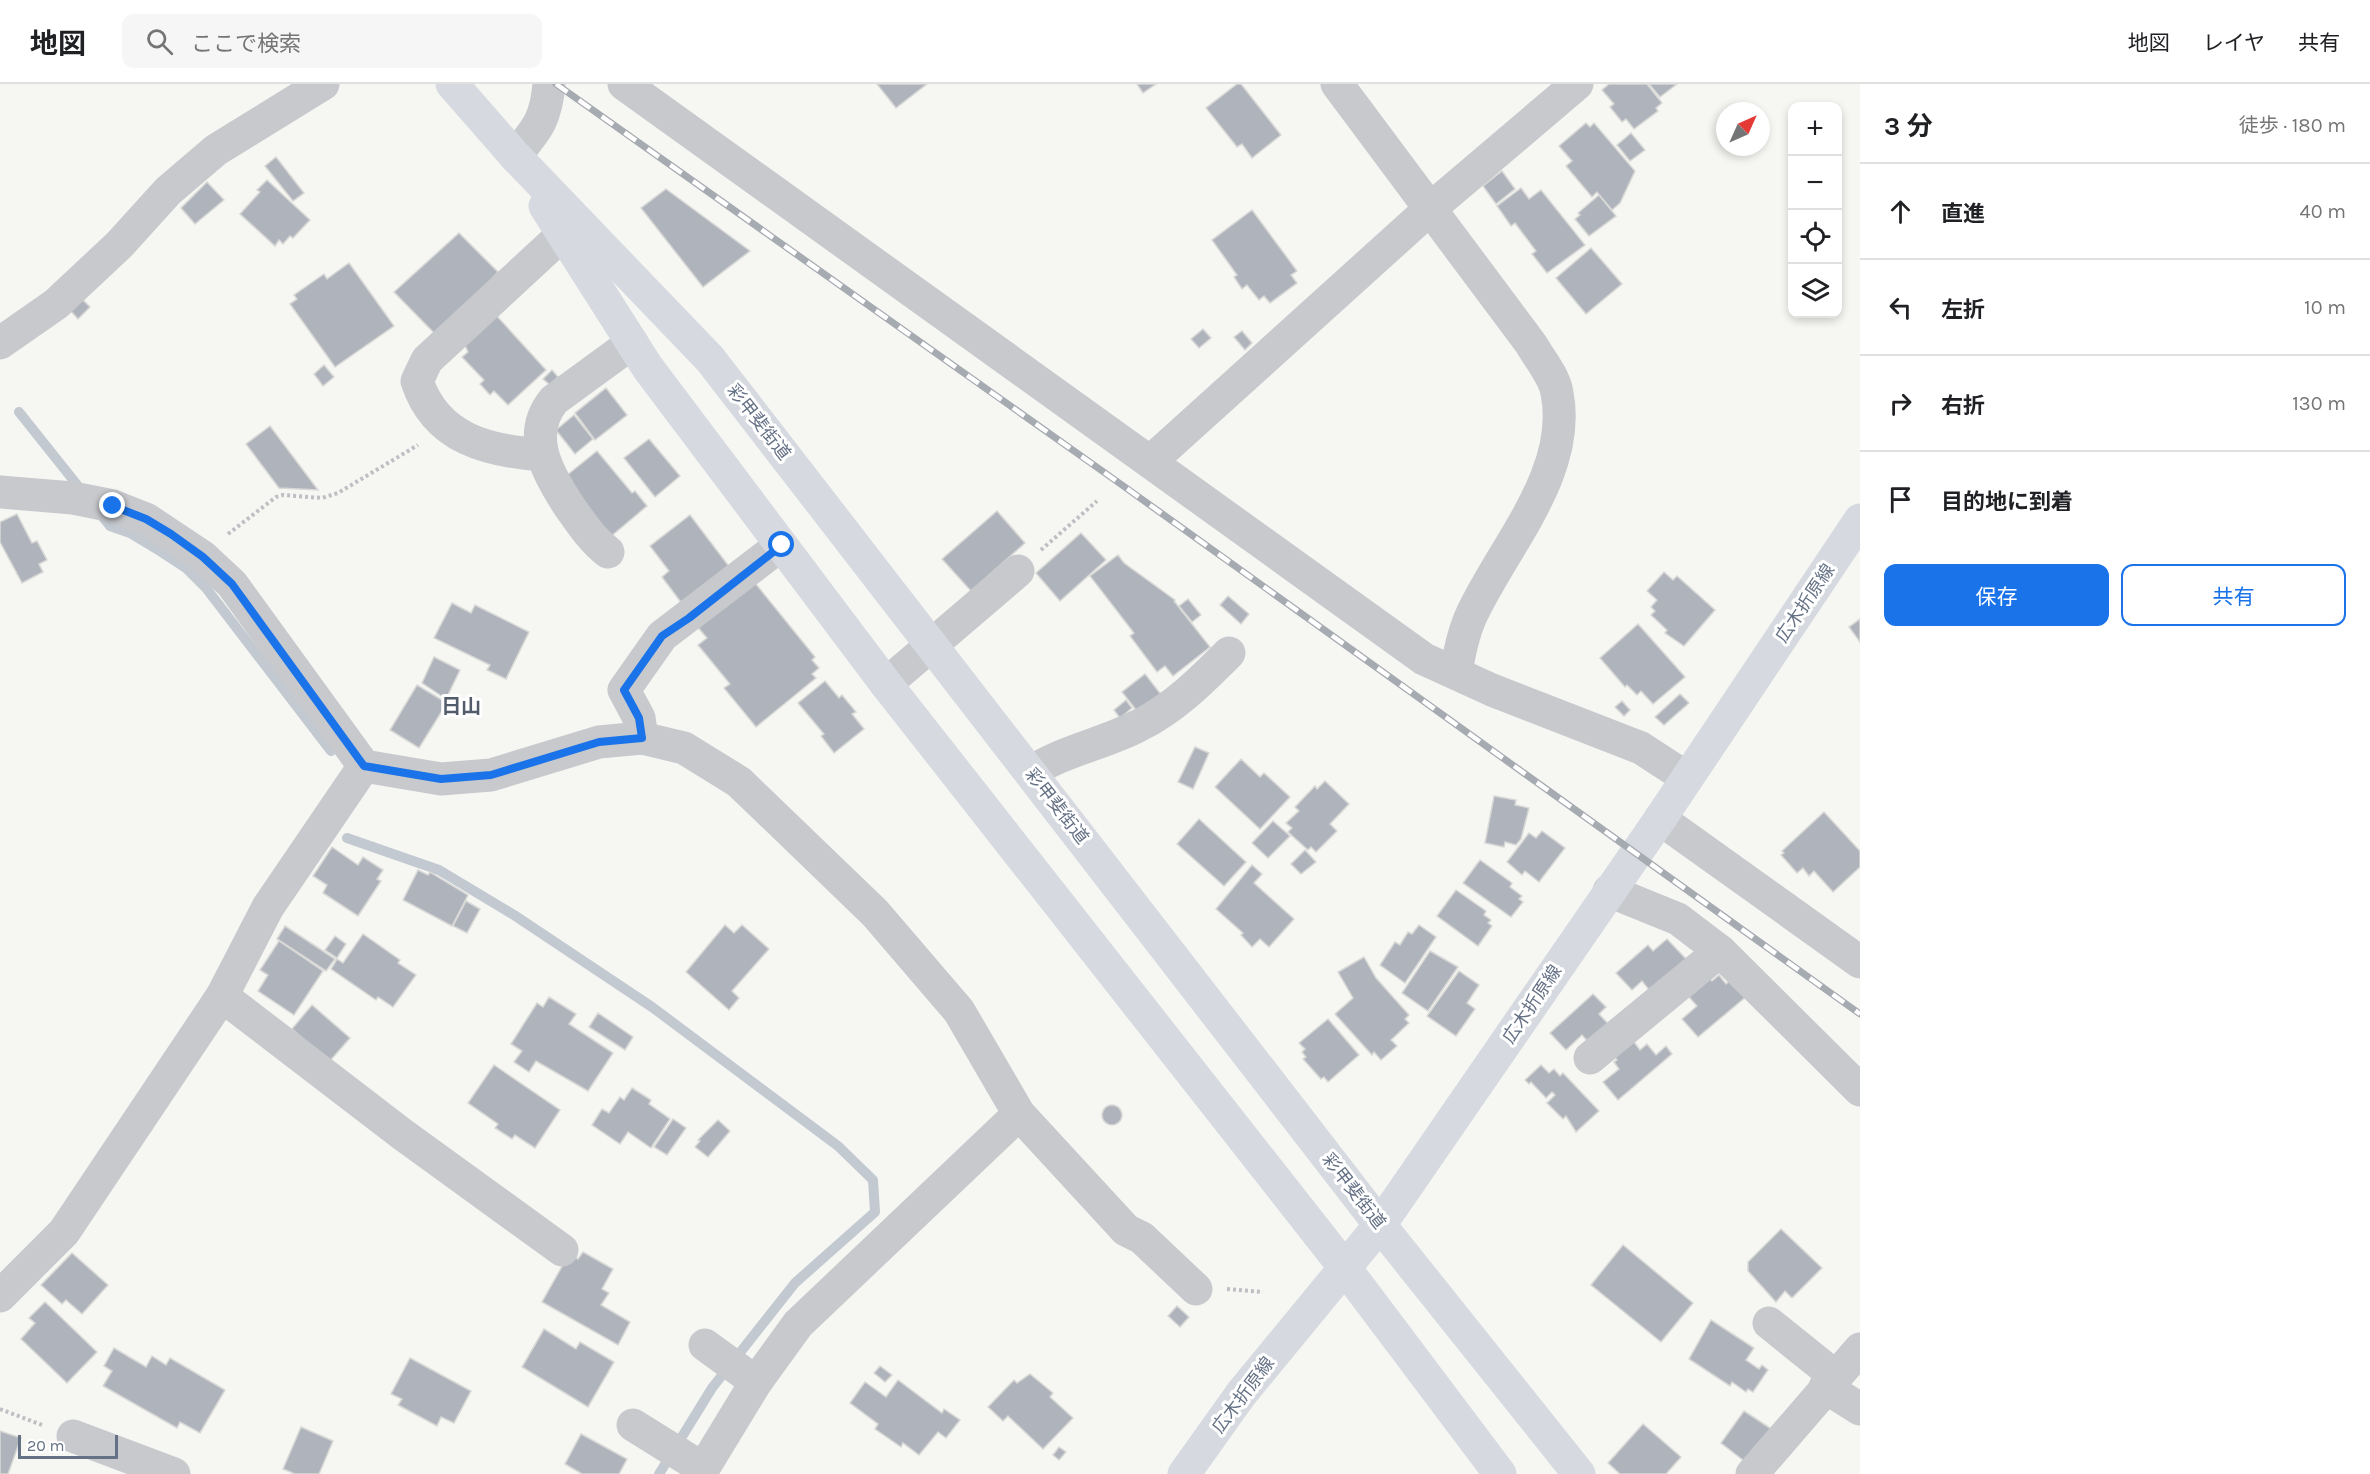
<!DOCTYPE html>
<html lang="ja">
<head>
<meta charset="utf-8">
<style>
	:root { --surface:#fff; --page:#f6f6f6; --text:#202124; --muted:#757577; --line:#e0e0e0; --accent:#1a73e8 }
	body { margin:0; font-family:Karla,"Noto Sans JP",sans-serif; background:var(--page); color:var(--text) }
	.controls { position:absolute; right:18px; top:18px; display:grid; overflow:hidden; border-radius:12px; box-shadow:0 3px 9px #0003 }
	.controls button { width:54px; height:54px; display:grid; place-items:center; padding:0; border:0; border-bottom:2px solid var(--line); background:var(--surface); color:var(--text); font:30px sans-serif }
	.compass { position:absolute; left:1716px; top:18px; width:54px; height:54px; border-radius:50%; background:var(--surface); box-shadow:0 3px 9px #0003; rotate:45deg }
	.scale { position:absolute; left:18px; bottom:15px; width:100px; box-sizing:border-box; padding-left:6px; border:3px solid #657185; border-top:0; font-size:16px; line-height:21px; white-space:nowrap; color:#657185; -webkit-text-stroke:4px #fff; paint-order:stroke }
	.stop { position:absolute; width:18px; height:18px; margin:-14px; border:4px solid #1a73e8; border-radius:50%; background:#fff }
	.stop.end { background:#1a73e8; border-color:#fff; box-shadow:0 2px 6px #0008 }
	.list { margin:0; padding:0; list-style:none }
	h2 { display:flex; justify-content:space-between; align-items:center; height:78px; margin:0; padding:0 24px; font-size:26px }
	h2 small { font-size:20px; font-weight:400; color:var(--muted) }
	.list li { display:grid; grid-template-columns:39px 1fr auto; gap:18px; align-items:center; box-sizing:border-box; height:96px; padding:0 24px; border-top:2px solid var(--line) }
	.list b { display:block; font-size:22px; white-space:nowrap }
	.list em { font-size:20px; font-style:normal; color:var(--muted) }
	.actions { display:flex; gap:12px; padding:18px 24px }
	.actions a { flex:1; padding:14px 0; border:2px solid var(--accent); border-radius:12px; text-align:center; font-size:21px; color:var(--accent) }
	.actions .main { background:var(--accent); color:#fff }
	.icon { flex:none; width:33px; height:33px; fill:none; stroke:currentColor; stroke-width:2; stroke-linecap:round; stroke-linejoin:round }
	.map { position:relative; flex:none; width:1860px; height:1390px; overflow:hidden }
	header { display:flex; align-items:center; gap:36px; box-sizing:border-box; height:84px; padding:0 30px; background:var(--surface); border-bottom:2px solid var(--line) }
	header strong { font-size:28px }
	nav { display:flex; gap:33px; margin-inline-start:auto; font-size:21px }
	.search { width:420px; height:54px; background:var(--page); display:flex; align-items:center; gap:15px; box-sizing:border-box; padding:0 21px; border-radius:12px; color:var(--muted); font-size:22px }
	main { display:flex }
	aside { flex:1; background:var(--surface) }
	.map>svg:first-child { display:block }
	.lines { fill:none; stroke-linecap:round; stroke-linejoin:round }
	.stream { stroke:#c2c9d0; stroke-width:10 }
	.building { fill:#afb4bc; stroke:#d8d8d6; stroke-width:1.5 }
	.path { stroke:#bebfc2; stroke-width:4; stroke-dasharray:3 3; stroke-linecap:butt }
	.minor { stroke:#c7c9cd; stroke-width:33 }
	.major { stroke:#d6d9df; stroke-width:33 }
	.highway { stroke:#d6d9df; stroke-width:33 }
	.rail-casing { stroke:#a6aab1; stroke-width:7 }
	.rail { stroke:#fff; stroke-width:4.5; stroke-dasharray:14; stroke-linecap:butt }
	.route { stroke:#1a73e8; stroke-width:8 }
	.labels { text-anchor:middle; dominant-baseline:central; stroke-width:6; stroke-linejoin:round; paint-order:stroke }
	.street-label { font-size:18px; fill:#657185; stroke:#fff }
	.neighbourhood-label { font-size:20px; font-weight:bold; fill:#535c6a; stroke:#fff }
</style>
</head>
<body>
<header>
<strong>地図</strong>
<div class="search"><svg class="icon" aria-label="search" viewBox="0 0 24 24"><circle cx="10" cy="10" r="6"/><path d="M15 15l6 6"/></svg>ここで検索</div>
<nav><a>地図</a><a>レイヤ</a><a>共有</a></nav>
</header>
<main>
<div class="map">
<svg width="1860" height="1390" viewBox="0 0 1860 1390">
	<rect width="100%" height="100%" fill="#f6f7f3"/>
	<g class="lines">
		<!-- stream -->
		<g class="stream">
			<polyline points="19,328 82,407"/>
			<polyline points="98,427 110,442 130,449 160,467 186,484 206,504 331,667"/>
			<polyline points="347,754 439,786 514,831 652,923 838,1062 873,1096 875,1128 795,1199 712,1304 659,1390"/>
		</g>
	</g>
	<!-- building -->
	<g class="building">
		<polygon points="877,0 927,0 896,24"/>
		<polygon points="1137,0 1156,0 1143,9"/>
		<polygon points="1237,0 1241,0 1281,51 1252,74 1242,60 1237,63 1206,24"/>
		<polygon points="1609,0 1647,0 1662,19 1656,24 1658,27 1634,45 1626,35 1622,38 1610,23 1614,20 1602,6"/>
		<polygon points="1649,0 1677,0 1660,13"/>
		<polygon points="1586,39 1590,43 1594,39 1635,87 1620,119 1612,126 1597,108 1592,113 1566,82 1572,77 1559,62"/>
		<polygon points="1631,49 1645,66 1630,77 1617,61"/>
		<polygon points="276,73 304,109 293,117 265,82"/>
		<polygon points="1502,87 1515,105 1496,120 1483,102"/>
		<polygon points="267,96 310,136 293,154 290,152 283,160 279,156 275,162 240,130 260,108 257,106"/>
		<polygon points="207,98 224,116 195,140 181,124"/>
		<polygon points="1521,104 1529,115 1541,106 1585,161 1547,189 1532,170 1536,167 1515,139 1511,142 1497,122"/>
		<polygon points="666,105 750,167 703,203 641,124"/>
		<polygon points="1599,111 1616,132 1589,152 1575,135 1580,131 1578,129"/>
		<polygon points="1252,126 1297,187 1291,191 1297,199 1270,219 1264,212 1259,216 1247,201 1242,205 1234,193 1237,191 1212,156"/>
		<polygon points="459,149 498,188 438,253 394,208"/>
		<polygon points="1591,164 1622,200 1586,230 1556,194"/>
		<polygon points="349,179 394,242 335,283 290,220 297,215 294,211 324,190 327,195"/>
		<polygon points="81,214 90,223 78,235 69,225"/>
		<polygon points="495,230 546,286 508,321 494,307 490,311 480,300 484,296 462,273 468,268 464,259"/>
		<polygon points="1203,245 1211,254 1199,264 1191,255"/>
		<polygon points="1242,247 1252,259 1245,266 1234,253"/>
		<polygon points="324,281 334,293 323,302 314,290"/>
		<polygon points="552,286 558,293 550,301 543,295"/>
		<polygon points="606,304 627,331 595,356 575,329"/>
		<polygon points="574,331 593,355 575,370 556,346"/>
		<polygon points="270,342 318,406 279,404 246,360"/>
		<polygon points="649,355 680,392 655,413 624,374"/>
		<polygon points="597,367 632,409 635,407 647,422 609,454 561,396"/>
		<polygon points="997,427 1025,459 971,507 942,475"/>
		<polygon points="17,430 32,459 37,457 47,476 39,480 43,488 22,499 0,458 0,438"/>
		<polygon points="690,431 734,489 686,525 662,493 669,487 650,462"/>
		<polygon points="1081,449 1106,476 1060,517 1036,489"/>
		<polygon points="1118,471 1124,479 1175,516 1174,517 1210,563 1173,592 1165,582 1157,588 1130,552 1134,549 1090,492"/>
		<polygon points="1664,488 1673,496 1677,492 1715,526 1684,562 1665,549 1667,546 1651,531 1655,527 1651,523 1657,516 1647,507"/>
		<polygon points="751,494 815,573 812,576 819,584 812,590 816,594 756,643 724,604 730,600 698,561 707,554 695,540"/>
		<polygon points="1228,512 1249,530 1241,540 1220,521"/>
		<polygon points="1188,515 1201,531 1192,538 1179,522"/>
		<polygon points="452,519 471,529 475,521 529,548 506,595 487,586 490,581 434,554"/>
		<polygon points="1860,535 1860,558 1849,543"/>
		<polygon points="1638,540 1685,593 1653,620 1641,607 1637,611 1627,601 1625,603 1600,574"/>
		<polygon points="434,573 460,586 446,615 422,599"/>
		<polygon points="1145,590 1163,613 1140,631 1122,608"/>
		<polygon points="825,597 839,614 842,611 856,628 852,630 864,645 834,669 821,652 824,650 798,619"/>
		<polygon points="417,601 447,619 419,664 390,646"/>
		<polygon points="1680,610 1689,619 1664,641 1655,633"/>
		<polygon points="1126,616 1132,624 1120,634 1114,626"/>
		<polygon points="1622,617 1630,626 1624,632 1615,623"/>
		<polygon points="1195,663 1209,669 1193,705 1178,698"/>
		<polygon points="1241,675 1260,693 1264,689 1290,713 1260,745 1215,703"/>
		<polygon points="1325,697 1349,720 1330,740 1337,747 1316,768 1311,763 1308,766 1288,748 1292,744 1286,739 1299,727 1295,723 1315,702 1317,705"/>
		<polygon points="1494,712 1516,716 1515,721 1529,724 1521,755 1516,761 1505,758 1504,763 1485,759"/>
		<polygon points="1824,728 1860,767 1860,783 1833,808 1814,787 1809,792 1803,784 1797,789 1781,771 1784,769 1782,767"/>
		<polygon points="1199,735 1246,778 1224,802 1177,760"/>
		<polygon points="1273,737 1290,752 1268,774 1252,759"/>
		<polygon points="1542,747 1565,764 1539,798 1525,787 1522,791 1507,778 1529,749 1536,754"/>
		<polygon points="332,763 358,781 363,773 383,786 377,795 381,797 358,832 323,809 327,801 313,792"/>
		<polygon points="1305,766 1316,778 1301,790 1291,780"/>
		<polygon points="1480,776 1512,799 1510,803 1522,812 1519,815 1523,818 1511,833 1463,799"/>
		<polygon points="1252,781 1262,790 1254,799 1294,835 1269,863 1260,855 1252,863 1241,851 1243,849 1216,825"/>
		<polygon points="418,786 428,791 430,788 468,811 452,842 403,816"/>
		<polygon points="1456,806 1486,827 1484,831 1491,836 1488,839 1492,842 1478,862 1437,832"/>
		<polygon points="466,817 480,825 467,849 453,842"/>
		<polygon points="725,841 734,849 742,841 769,865 732,907 739,914 729,926 686,888"/>
		<polygon points="1419,841 1436,853 1405,899 1380,881 1395,858 1400,861 1408,848 1412,850"/>
		<polygon points="285,842 335,875 326,887 277,855"/>
		<polygon points="363,850 400,876 398,879 416,891 393,923 378,913 376,916 331,885 337,875 343,879"/>
		<polygon points="335,852 346,860 337,874 325,866"/>
		<polygon points="1667,855 1686,875 1650,907 1642,897 1632,906 1616,889 1648,861 1653,867"/>
		<polygon points="279,857 323,887 294,931 258,907 268,891 260,886"/>
		<polygon points="1430,867 1458,883 1428,927 1402,909"/>
		<polygon points="1364,873 1376,894 1409,931 1405,935 1409,939 1391,956 1397,962 1381,976 1374,968 1372,971 1335,930 1353,914 1338,888"/>
		<polygon points="1459,887 1479,901 1467,919 1475,925 1456,952 1427,932"/>
		<polygon points="1719,891 1726,900 1733,894 1747,912 1698,953 1682,935 1697,922 1689,913 1710,895 1712,897"/>
		<polygon points="1593,910 1606,923 1599,930 1611,943 1591,961 1582,951 1566,966 1550,949"/>
		<polygon points="549,913 576,930 569,940 613,969 588,1007 536,977 529,988 514,978 522,967 511,960 537,919 543,923"/>
		<polygon points="312,921 350,954 329,978 292,945"/>
		<polygon points="598,929 633,953 625,966 589,943"/>
		<polygon points="1328,935 1359,971 1328,998 1324,993 1321,995 1303,975 1306,973 1302,968 1305,965 1299,959"/>
		<polygon points="1634,958 1640,966 1647,960 1656,971 1666,962 1672,970 1618,1016 1603,998 1619,985 1614,978 1617,976 1615,973"/>
		<polygon points="494,981 560,1026 535,1064 515,1051 512,1055 495,1044 498,1040 468,1019"/>
		<polygon points="1541,981 1549,989 1554,985 1560,992 1563,989 1599,1027 1576,1048 1566,1032 1563,1035 1547,1019 1555,1011 1552,1008 1546,1014 1531,998 1529,1000 1525,996"/>
		<polygon points="632,1004 651,1016 649,1020 670,1035 651,1064 628,1048 620,1060 592,1041 602,1025 609,1029 620,1013 624,1016"/>
		<circle cx="1112" cy="1031" r="10"/>
		<polygon points="673,1035 686,1044 667,1071 654,1063"/>
		<polygon points="718,1036 730,1047 708,1073 695,1063 700,1057 698,1056"/>
		<polygon points="1781,1145 1822,1184 1792,1214 1785,1207 1776,1218 1748,1187 1748,1178"/>
		<polygon points="1623,1161 1693,1219 1661,1258 1591,1201"/>
		<polygon points="583,1168 613,1185 602,1205 609,1209 601,1221 630,1238 618,1261 542,1218 569,1170 578,1175"/>
		<polygon points="72,1169 108,1201 82,1230 66,1216 62,1220 41,1201"/>
		<polygon points="45,1218 97,1268 67,1299 21,1255 35,1239 29,1234"/>
		<polygon points="1177,1222 1189,1233 1180,1243 1168,1232"/>
		<polygon points="1711,1236 1754,1264 1746,1276 1759,1285 1762,1281 1768,1286 1753,1308 1748,1305 1746,1308 1732,1298 1730,1302 1689,1275"/>
		<polygon points="544,1245 576,1265 580,1258 614,1278 588,1323 522,1283"/>
		<polygon points="114,1264 146,1283 152,1272 166,1281 170,1274 225,1306 200,1349 180,1338 177,1344 103,1302 112,1287 104,1282"/>
		<polygon points="410,1274 471,1307 454,1339 441,1333 437,1342 398,1321 402,1315 391,1310"/>
		<polygon points="880,1282 892,1291 885,1298 874,1289"/>
		<polygon points="1030,1290 1053,1309 1050,1313 1073,1334 1043,1365 1008,1332 1003,1337 988,1323 1014,1296 1017,1299"/>
		<polygon points="898,1296 942,1329 944,1325 960,1336 946,1354 938,1348 919,1371 903,1359 901,1363 875,1345 878,1340 850,1319 865,1298 886,1313"/>
		<polygon points="1744,1327 1773,1346 1748,1380 1721,1359"/>
		<polygon points="1643,1340 1681,1373 1666,1390 1620,1390 1608,1379"/>
		<polygon points="301,1343 333,1357 319,1390 295,1390 283,1385"/>
		<polygon points="0,1347 21,1354 8,1390 0,1390"/>
		<polygon points="581,1350 627,1375 619,1390 582,1390 565,1380"/>
		<polygon points="1059,1363 1066,1368 1059,1376 1053,1371"/>
	</g>
	<g class="lines">
		<!-- path -->
		<g class="path">
			<polyline points="228,450 276,413 283,411 322,414 338,409 418,361"/>
			<polyline points="1041,466 1097,417"/>
			<polyline points="1227,1205 1263,1208"/>
			<polyline points="0,1325 42,1341"/>
		</g>
		<!-- minor -->
		<g class="minor">
			<polyline points="624,0 1424,575 1492,606 1641,664 1687,694"/>
			<path d="M1337 0 1531 260C1539 274 1555 293 1557 309 1573 389 1502 464 1471 532 1463 550 1459 570 1456 589"/>
			<path d="M515 72C537 45 546 36 549 0"/>
			<polyline points="0,259 56,220 119,161 168,107 216,66 323,0"/>
			<path d="M542 371C488 367 436 355 417 297L427 276 562 151"/>
			<polyline points="1151,377 1431,124 1577,0"/>
			<polyline points="0,408 73,414 113,422 146,435 203,473 232,500 364,682 441,695 491,691 599,658 642,654 684,664 739,698 875,829 959,927 1019,1030 1126,1146 1142,1154 1196,1205"/>
			<path d="M608 468C592 456 581 439 569 422 548 390 525 351 554 316L632 259"/>
			<polyline points="886,600 1018,487"/>
			<polyline points="642,654 639,634 624,606 662,552 781,461"/>
			<polyline points="364,682 268,823 222,912 402,1050 562,1166"/>
			<path d="M1031 688C1065 666 1103 660 1138 642 1173 625 1201 597 1229 569"/>
			<polyline points="1660,735 1860,878"/>
			<polyline points="1609,807 1678,835 1720,867 1860,1006"/>
			<polyline points="1590,974 1720,867"/>
			<polyline points="0,1212 64,1148 222,912"/>
			<polyline points="1769,1239 1835,1292"/>
			<polyline points="705,1261 756,1298"/>
			<polyline points="1825,1303 1860,1325"/>
			<polyline points="633,1341 702,1384"/>
			<polyline points="73,1352 174,1390"/>
			<polyline points="700,1390 756,1298 798,1240 1019,1030"/>
			<polyline points="1752,1390 1860,1265"/>
		</g>
		<!-- major -->
		<polyline class="major" points="1184,1390 1241,1310 1380,1141 1660,735 1860,436"/>
		<!-- highway -->
		<g class="highway">
			<polyline points="452,0 515,72 710,275 1380,1141 1579,1390"/>
			<polyline points="545,122 648,284 886,600 1345,1184 1500,1390"/>
		</g>
		<defs>
			<polyline id="rail" points="556,0 1122,401 1860,930"/>
		</defs>
		<!-- rail casing -->
		<use href="#rail" class="rail-casing"/>
		<!-- rail -->
		<use href="#rail" class="rail"/>
	</g>
	<g class="lines">
		<!-- route -->
		<polyline class="route" points="113,422 146,435 171,450 203,473 232,500 364,682 441,695 491,691 599,658 642,654 639,634 624,606 662,552 689,534 782,461"/>
	</g>
	<g class="labels">
		<!-- street labels -->
		<g class="street-label">
			<text transform="translate(759 338) rotate(52)">彩甲斐街道</text>
			<text transform="translate(1805 519) rotate(-56)">広木折原線</text>
			<text transform="translate(1057 722) rotate(52)">彩甲斐街道</text>
			<text transform="translate(1532 920) rotate(-56)">広木折原線</text>
			<text transform="translate(1354 1107) rotate(52)">彩甲斐街道</text>
			<text transform="translate(1243 1311) rotate(-53)">広木折原線</text>
		</g>
		<!-- neighbourhood labels -->
		<g class="neighbourhood-label">
			<text x="461" y="622">日山</text>
		</g>
	</g>
</svg>
<div class="controls">
<button>+</button>
<button>−</button>
<button><svg class="icon" aria-label="locate" viewBox="0 0 24 24"><circle cx="12" cy="12" r="6"/><path d="M12 2v4M12 18v4M2 12h4M18 12h4"/></svg></button>
<button><svg class="icon" aria-label="layers" viewBox="0 0 24 24"><path d="M12 4l9 5-9 5-9-5zM3 14l9 5 9-5"/></svg></button>
</div>
<svg class="compass" viewBox="-18 -18 36 36"><path d="M0-13l5 13h-10z" fill="#e53935"/><path d="M0 13l5-13h-10z" fill="#757577"/></svg>
<div class="scale">20 m</div>
<div class="stop" style="left:782px;top:461px"></div>
<div class="stop end" style="left:113px;top:422px"></div>
</div>
<aside>
<h2>3 分<small>徒歩 · 180 m</small></h2>
<ul class="list">
<li><svg class="icon" aria-label="ahead" viewBox="0 0 24 24"><path d="M12 20V5M6 11l6-6 6 6"/></svg><div><b>直進</b></div><em>40 m</em></li>
<li><svg class="icon" aria-label="left" viewBox="0 0 24 24"><path d="M17 20v-9H6M10 6l-5 5 5 5"/></svg><div><b>左折</b></div><em>10 m</em></li>
<li><svg class="icon" aria-label="right" viewBox="0 0 24 24"><path d="M7 20v-9h11M14 6l5 5-5 5"/></svg><div><b>右折</b></div><em>130 m</em></li>
<li><svg class="icon" aria-label="arrive" viewBox="0 0 24 24"><path d="M6 21V4h12l-3 4 3 4H6"/></svg><div><b>目的地に到着</b></div></li>
</ul>
<div class="actions"><a class="main">保存</a><a>共有</a></div>
</aside>
</main>
</body>
</html>
